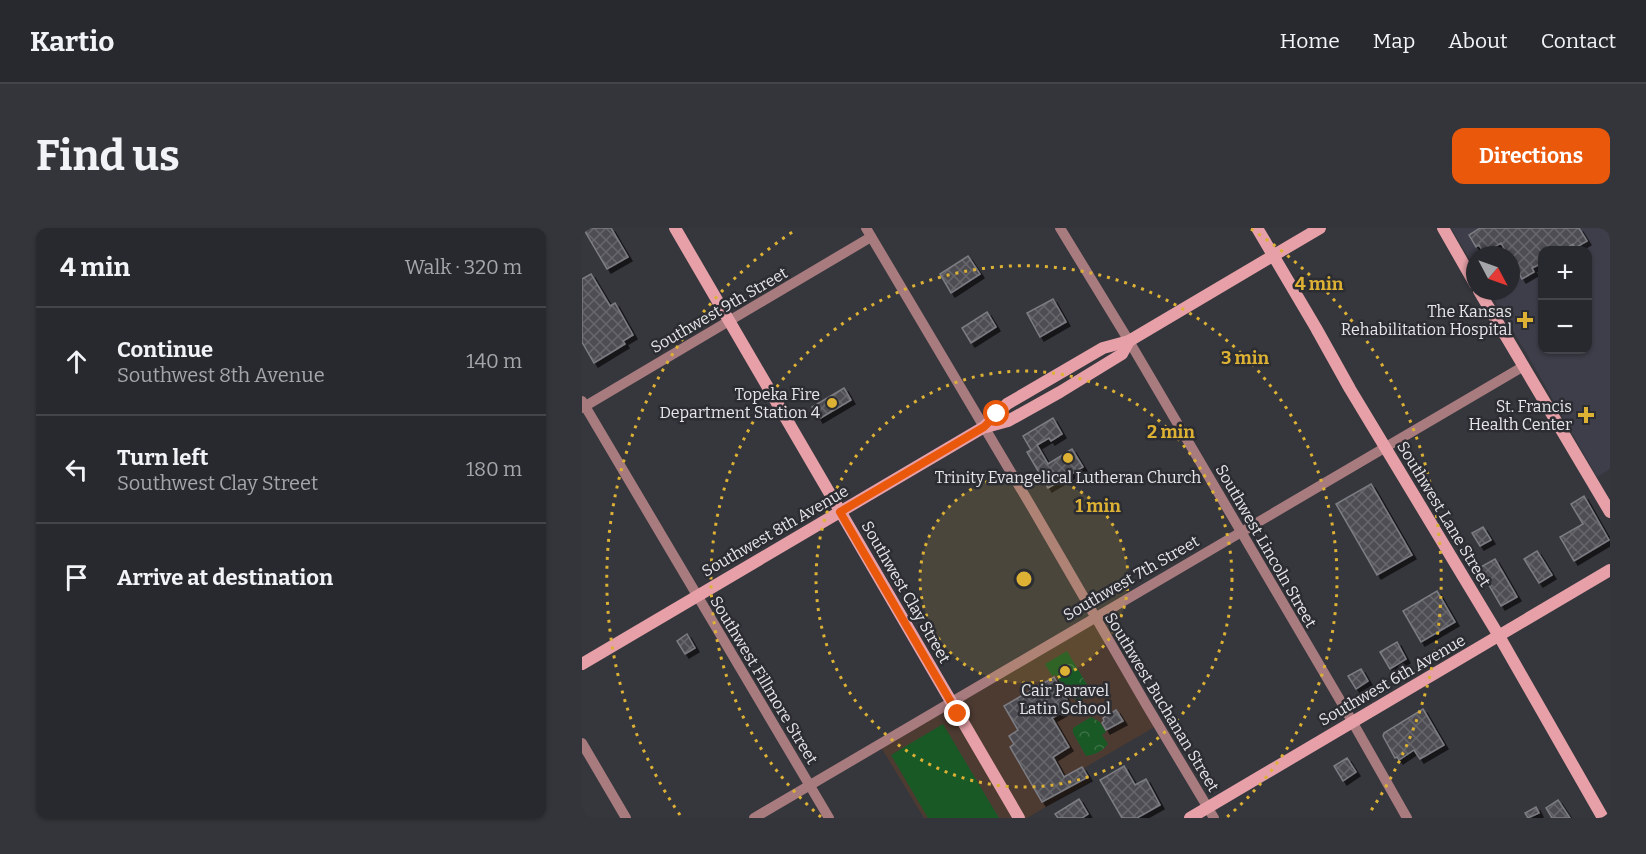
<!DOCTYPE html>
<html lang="en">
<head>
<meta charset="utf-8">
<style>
	:root { --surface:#28292e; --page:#34353a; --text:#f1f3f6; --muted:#a5a6aa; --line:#44454a; --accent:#ea580c }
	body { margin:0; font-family:Bitter,serif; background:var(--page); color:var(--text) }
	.controls { position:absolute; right:18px; top:18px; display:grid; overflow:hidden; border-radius:12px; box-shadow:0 2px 4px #0004 }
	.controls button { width:54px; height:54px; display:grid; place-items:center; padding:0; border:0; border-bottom:2px solid var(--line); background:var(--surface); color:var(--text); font:30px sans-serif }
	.compass { position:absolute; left:884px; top:18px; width:54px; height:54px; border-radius:50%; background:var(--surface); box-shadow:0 2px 4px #0004; rotate:131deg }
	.stop { position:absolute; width:18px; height:18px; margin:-14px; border:4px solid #ea580c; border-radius:50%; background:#fff }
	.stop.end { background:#ea580c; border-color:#fff; box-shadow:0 2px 6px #0008 }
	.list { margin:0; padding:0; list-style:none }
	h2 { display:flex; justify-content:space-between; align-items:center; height:78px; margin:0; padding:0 24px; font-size:26px }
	h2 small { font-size:20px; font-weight:400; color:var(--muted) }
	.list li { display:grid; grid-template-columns:39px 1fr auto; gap:18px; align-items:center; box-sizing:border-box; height:108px; padding:0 24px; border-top:2px solid var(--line) }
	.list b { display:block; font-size:22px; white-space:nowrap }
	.list p { margin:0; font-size:20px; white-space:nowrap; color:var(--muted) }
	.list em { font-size:20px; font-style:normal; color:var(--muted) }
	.icon { flex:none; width:33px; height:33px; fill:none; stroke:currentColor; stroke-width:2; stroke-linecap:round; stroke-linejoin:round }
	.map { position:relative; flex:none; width:1028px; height:590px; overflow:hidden; border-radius:12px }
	header { display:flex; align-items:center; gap:36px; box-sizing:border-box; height:84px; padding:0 30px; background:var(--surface); border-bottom:2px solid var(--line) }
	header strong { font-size:28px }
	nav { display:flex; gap:33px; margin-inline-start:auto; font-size:21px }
	.intro { display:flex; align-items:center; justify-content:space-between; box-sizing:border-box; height:144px; padding:0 36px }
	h1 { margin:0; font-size:42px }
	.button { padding:15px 27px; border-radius:12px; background:var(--accent); color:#fff; font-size:21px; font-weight:700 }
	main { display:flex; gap:36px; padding:0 36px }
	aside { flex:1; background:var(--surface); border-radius:12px; box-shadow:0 2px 4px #0004 }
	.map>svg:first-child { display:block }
	.built { fill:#3e3e4a; fill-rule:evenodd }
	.education { fill:#4d3b32 }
	.grass { fill:#195926 }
	.park { fill:url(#park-crowns) }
	.building { fill:url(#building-cross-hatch); stroke:#7c7c83; stroke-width:1.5; filter:url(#shadow) }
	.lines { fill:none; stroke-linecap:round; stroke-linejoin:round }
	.street { stroke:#a87b7f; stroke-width:10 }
	.secondary { stroke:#e7a0a8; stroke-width:12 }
	.route { stroke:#ea580c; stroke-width:8 }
	.ring { fill:none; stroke:#ddb133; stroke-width:3; stroke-dasharray:3 6 }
	.poi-dot { fill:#ddb133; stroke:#2c2d32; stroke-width:2 }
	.labels { text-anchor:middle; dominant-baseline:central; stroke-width:5; stroke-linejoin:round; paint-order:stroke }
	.street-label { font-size:16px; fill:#e6e6ea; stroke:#2c2d32 }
	.poi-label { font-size:16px; fill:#e6e6ea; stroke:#2c2d32; text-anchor:end }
	.centre { fill:#ddb133; stroke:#2c2d32; stroke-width:3 }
	.ring-label { font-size:18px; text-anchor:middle; font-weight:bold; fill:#ddb133; stroke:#2c2d32; stroke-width:5; stroke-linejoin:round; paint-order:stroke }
</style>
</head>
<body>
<header>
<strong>Kartio</strong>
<nav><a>Home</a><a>Map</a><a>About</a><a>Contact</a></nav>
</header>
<div class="intro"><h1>Find us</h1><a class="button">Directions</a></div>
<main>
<aside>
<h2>4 min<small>Walk · 320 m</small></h2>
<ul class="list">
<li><svg class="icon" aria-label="ahead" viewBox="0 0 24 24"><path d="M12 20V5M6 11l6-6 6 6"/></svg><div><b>Continue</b><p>Southwest 8th Avenue</p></div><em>140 m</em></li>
<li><svg class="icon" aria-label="left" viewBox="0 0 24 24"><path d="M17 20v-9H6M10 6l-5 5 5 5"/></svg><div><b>Turn left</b><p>Southwest Clay Street</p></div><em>180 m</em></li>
<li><svg class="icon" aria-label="arrive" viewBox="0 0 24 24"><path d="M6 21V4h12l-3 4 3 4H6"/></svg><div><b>Arrive at destination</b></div></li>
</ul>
</aside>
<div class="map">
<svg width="1028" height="590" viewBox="0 0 1028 590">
	<defs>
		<pattern id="park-crowns" width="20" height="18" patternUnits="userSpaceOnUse" patternTransform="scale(1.5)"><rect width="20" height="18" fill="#195926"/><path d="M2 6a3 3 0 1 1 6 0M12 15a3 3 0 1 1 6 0" fill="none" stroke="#3a7146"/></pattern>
		<pattern id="building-cross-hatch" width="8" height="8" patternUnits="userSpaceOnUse" patternTransform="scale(1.5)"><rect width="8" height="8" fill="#4d4d53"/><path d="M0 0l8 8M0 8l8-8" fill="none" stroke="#67676c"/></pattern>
		<filter id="shadow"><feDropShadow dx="4" dy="4" stdDeviation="0" flood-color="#0009"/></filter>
	</defs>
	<rect width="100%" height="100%" fill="#36373d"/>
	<!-- built -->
	<path class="built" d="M869 0H1028V241L1015 249 949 133 907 63H929V27H893V40ZM960 22H1005V122H960Z"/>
	<!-- education -->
	<polygon class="education" points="513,389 576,497 502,540 509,553 445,590 342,590 297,516"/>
	<!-- grass -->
	<polygon class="grass" points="361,496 417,590 346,590 309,527"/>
	<!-- park -->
	<g class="park">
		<polygon points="485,423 510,465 495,474 488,463 483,462 474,447 470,448 463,436"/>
		<path d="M509 489 518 494 524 504 520 507 526 516C519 524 514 526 504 528L491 505V500Z"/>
	</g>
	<!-- building -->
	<g class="building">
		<polygon points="1,0 29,0 46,29 25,41"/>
		<polygon points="898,0 997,0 1005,13 993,20 991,16 981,22 960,22 960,35 950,40 952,44 940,51 929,32 929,27 926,27 919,15 902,25 897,17 894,19 887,7"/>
		<polygon points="386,28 398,46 369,65 358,46"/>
		<polygon points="9,46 28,78 33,75 51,107 41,113 43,116 12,135 0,114 0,51"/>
		<polygon points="471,71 484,94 458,109 445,85"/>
		<polygon points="405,84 414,99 389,115 380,100"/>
		<polygon points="262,160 269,172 237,191 230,179"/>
		<polygon points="471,190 480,206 469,213 467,210 455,217 466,236 490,221 501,239 466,260 445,224 449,222 441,208"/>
		<polygon points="789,256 830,327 795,347 754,276"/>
		<polygon points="1002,268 1027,312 992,333 978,309 1001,296 989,276"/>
		<polygon points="901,299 909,312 898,318 890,305"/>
		<polygon points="955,323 970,347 957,355 942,331"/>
		<polygon points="913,331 935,369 919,378 897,340"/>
		<polygon points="855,363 873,394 839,414 821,383"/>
		<polygon points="105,406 113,420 103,426 95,413"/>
		<polygon points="815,414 824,431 808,441 798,424"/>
		<polygon points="779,441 786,453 774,461 766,448"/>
		<polygon points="472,449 489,479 470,490 487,519 471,529 482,549 500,539 506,549 460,574 428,519 432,516 427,508 436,502 422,478"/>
		<polygon points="841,481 862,517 838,531 832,522 817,532 815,529 813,530 801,508 802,505"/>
		<polygon points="534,482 541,493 524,502 520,495 522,493 521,490"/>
		<polygon points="765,530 774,544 761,553 752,538"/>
		<polygon points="542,538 553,557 564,551 578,577 555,590 540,590 518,552"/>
		<polygon points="497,571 506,586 500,590 476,590 473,586"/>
		<polygon points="976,572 988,590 970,590 964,580"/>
		<polygon points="954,579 957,585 946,590 943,585"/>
	</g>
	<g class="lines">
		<!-- street -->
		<g class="street">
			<polyline points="284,0 449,278 565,478 632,590"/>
			<polyline points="478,0 547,113 758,472 825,590"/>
			<polyline points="0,173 247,590"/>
			<polyline points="0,180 289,9"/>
			<polyline points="0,515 44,590"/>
			<polyline points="172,590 942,138"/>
		</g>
		<!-- secondary -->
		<g class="secondary">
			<polyline points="93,0 437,590"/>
			<polyline points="675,0 734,100 768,161 917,408 1021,590"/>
			<polyline points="861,0 893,56"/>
			<polyline points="897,63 1028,284"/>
			<polyline points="404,199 426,193 478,164 540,126 547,113"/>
			<polyline points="0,436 402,199 425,176 521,120 547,113 738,0"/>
			<polyline points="608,590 1028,342"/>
		</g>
	</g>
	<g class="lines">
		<!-- route -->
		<polyline class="route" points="376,486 258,284 402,199 415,186"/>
	</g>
	<!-- distance rings -->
	<circle cx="442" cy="351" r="104" fill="#ddb133" fill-opacity=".12"/>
	<g class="ring">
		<circle cx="442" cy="351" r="104"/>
		<circle cx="442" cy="351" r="208"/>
		<path d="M239 589A313 313 0 1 1 645 589"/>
		<path d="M98 587A417 417 0 0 1 215 1M669 1A417 417 0 0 1 786 587"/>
	</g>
	<!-- markers -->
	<g class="poi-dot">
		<path d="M940 83h6v6h6v6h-6v6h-6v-6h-6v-6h6z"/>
		<circle cx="250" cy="175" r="6"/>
		<path d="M1001 178h6v6h6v6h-6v6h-6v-6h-6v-6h6z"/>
		<circle cx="486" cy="230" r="6"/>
		<circle cx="483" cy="443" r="6"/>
	</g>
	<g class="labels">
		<!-- street labels -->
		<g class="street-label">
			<text transform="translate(137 82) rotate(-30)">Southwest 9th Street</text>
			<text transform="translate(862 286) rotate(59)">Southwest Lane Street</text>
			<text transform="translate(193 303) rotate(-30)">Southwest 8th Avenue</text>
			<text transform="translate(684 318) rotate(60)">Southwest Lincoln Street</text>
			<text transform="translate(549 350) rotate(-30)">Southwest 7th Street</text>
			<text transform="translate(324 364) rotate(60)">Southwest Clay Street</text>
			<text transform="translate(182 452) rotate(59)">Southwest Fillmore Street</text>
			<text transform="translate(810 452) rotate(-30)">Southwest 6th Avenue</text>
			<text transform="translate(580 474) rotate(59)">Southwest Buchanan Street</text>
		</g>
		<!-- poi labels -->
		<g class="poi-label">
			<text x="930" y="83">The Kansas<tspan x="930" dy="18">Rehabilitation Hospital</tspan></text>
			<text x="238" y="166">Topeka Fire<tspan x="238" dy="18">Department Station 4</tspan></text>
			<text x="990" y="178">St. Francis<tspan x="990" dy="18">Health Center</tspan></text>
			<text x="486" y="249" text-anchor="middle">Trinity Evangelical Lutheran Church</text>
			<text x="483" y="462" text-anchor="middle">Cair Paravel<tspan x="483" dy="18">Latin School</tspan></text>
		</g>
	</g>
	<circle cx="442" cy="351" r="9" class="centre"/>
	<g class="ring-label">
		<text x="737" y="62">4 min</text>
		<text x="663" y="136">3 min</text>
		<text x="589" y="210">2 min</text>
		<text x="516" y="284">1 min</text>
	</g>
</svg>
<div class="controls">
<button>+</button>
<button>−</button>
</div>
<svg class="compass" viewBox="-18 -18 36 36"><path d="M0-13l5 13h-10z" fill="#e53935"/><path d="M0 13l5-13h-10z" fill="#a5a6aa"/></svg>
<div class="stop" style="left:415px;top:186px"></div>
<div class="stop end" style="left:376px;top:486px"></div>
</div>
</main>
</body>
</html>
